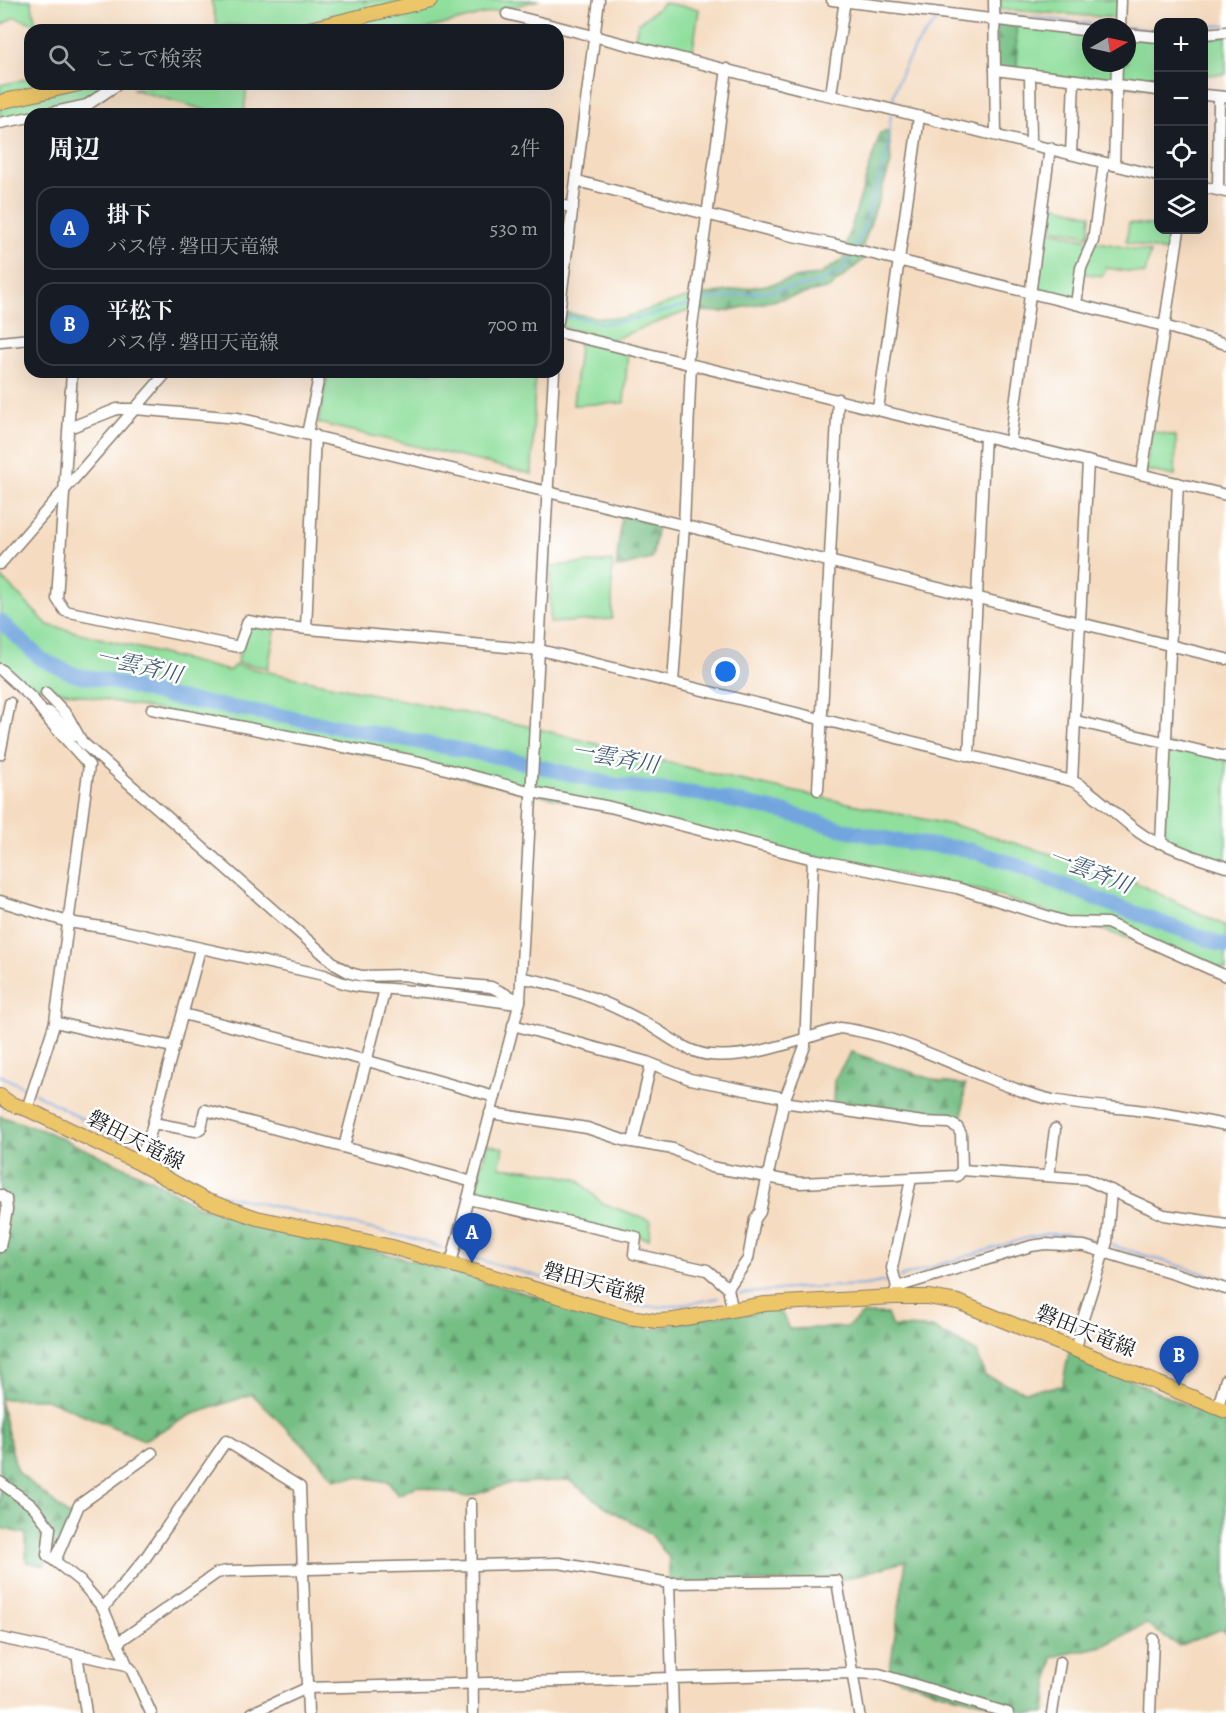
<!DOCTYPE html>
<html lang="ja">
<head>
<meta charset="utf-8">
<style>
	:root { --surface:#171b24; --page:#242831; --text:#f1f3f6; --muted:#9ea1a6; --line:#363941; --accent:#ea580c }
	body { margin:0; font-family:Alegreya,"Noto Serif JP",serif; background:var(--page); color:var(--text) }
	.controls { position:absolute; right:18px; top:18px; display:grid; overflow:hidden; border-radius:12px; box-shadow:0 6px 24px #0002 }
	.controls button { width:54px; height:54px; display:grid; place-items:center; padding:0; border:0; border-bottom:2px solid var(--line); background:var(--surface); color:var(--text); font:30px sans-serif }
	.compass { position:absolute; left:1082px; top:18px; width:54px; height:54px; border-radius:50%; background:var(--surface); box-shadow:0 6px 24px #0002; rotate:81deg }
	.you { position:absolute; left:726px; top:672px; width:21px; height:21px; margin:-15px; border:4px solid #fff; border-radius:50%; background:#1a73e8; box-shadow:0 0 0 9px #1a73e833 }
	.badge { display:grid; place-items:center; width:39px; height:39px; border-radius:50%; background:var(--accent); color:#fff; font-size:20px; font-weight:700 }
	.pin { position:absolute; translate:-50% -50px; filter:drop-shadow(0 2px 3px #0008) }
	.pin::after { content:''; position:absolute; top:32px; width:21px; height:18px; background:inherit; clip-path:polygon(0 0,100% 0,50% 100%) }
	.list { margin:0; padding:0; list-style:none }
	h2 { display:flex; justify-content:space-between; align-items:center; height:78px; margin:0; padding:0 24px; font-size:26px }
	h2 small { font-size:20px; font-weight:400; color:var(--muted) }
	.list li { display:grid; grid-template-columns:39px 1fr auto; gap:18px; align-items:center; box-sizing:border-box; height:84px; margin:0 12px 12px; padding:0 12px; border:2px solid var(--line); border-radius:18px }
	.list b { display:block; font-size:22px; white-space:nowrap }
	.list p { margin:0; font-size:20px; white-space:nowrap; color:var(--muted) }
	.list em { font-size:20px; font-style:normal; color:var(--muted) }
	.icon { flex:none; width:33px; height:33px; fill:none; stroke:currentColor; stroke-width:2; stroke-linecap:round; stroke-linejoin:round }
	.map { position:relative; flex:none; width:1226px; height:1713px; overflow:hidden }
	.search { position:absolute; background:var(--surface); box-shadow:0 6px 24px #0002; left:24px; top:24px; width:540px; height:66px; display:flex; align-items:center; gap:15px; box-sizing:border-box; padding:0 21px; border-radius:18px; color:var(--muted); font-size:22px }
	.panel { position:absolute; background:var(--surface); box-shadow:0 6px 24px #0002; left:24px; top:108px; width:540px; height:270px; border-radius:18px }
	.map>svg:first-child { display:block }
	.green { fill:#90df9d; stroke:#567e5c; stroke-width:1.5 }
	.forest { fill:url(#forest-firs); stroke:#486d50; stroke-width:1.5 }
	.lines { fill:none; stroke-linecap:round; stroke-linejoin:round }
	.stream { stroke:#72a5de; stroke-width:2 }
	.river { stroke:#72a5de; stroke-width:15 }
	.minor-casing { stroke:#887c6e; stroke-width:13 }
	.major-casing { stroke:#887c6e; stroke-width:16 }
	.minor { stroke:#fff; stroke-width:10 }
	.major { stroke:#ecc669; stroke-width:14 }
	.labels { text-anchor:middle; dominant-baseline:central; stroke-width:5; stroke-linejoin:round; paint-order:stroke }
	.street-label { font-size:21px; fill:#1c1c1c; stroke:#fff }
	.water-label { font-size:22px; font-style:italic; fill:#435a73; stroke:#fff }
</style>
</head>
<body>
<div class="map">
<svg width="1226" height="1713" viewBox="0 0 1226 1713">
	<defs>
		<pattern id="forest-firs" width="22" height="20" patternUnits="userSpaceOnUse" patternTransform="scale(1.5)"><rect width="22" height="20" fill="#74be84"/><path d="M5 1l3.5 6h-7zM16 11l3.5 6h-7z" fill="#5e9a6b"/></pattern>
	</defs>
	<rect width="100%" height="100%" fill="#fff"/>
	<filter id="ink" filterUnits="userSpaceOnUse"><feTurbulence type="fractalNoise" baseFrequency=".0167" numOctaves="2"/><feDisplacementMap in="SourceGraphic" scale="12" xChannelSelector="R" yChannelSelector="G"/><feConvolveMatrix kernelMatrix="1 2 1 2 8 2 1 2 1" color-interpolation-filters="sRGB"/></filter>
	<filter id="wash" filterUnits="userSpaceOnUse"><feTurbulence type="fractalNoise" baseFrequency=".008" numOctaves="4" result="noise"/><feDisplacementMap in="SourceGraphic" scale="24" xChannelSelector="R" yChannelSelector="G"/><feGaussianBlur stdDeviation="1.35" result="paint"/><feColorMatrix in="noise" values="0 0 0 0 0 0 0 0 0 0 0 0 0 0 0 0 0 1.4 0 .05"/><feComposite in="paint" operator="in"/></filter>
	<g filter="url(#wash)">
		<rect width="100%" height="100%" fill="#f5dcc1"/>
		<!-- green -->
		<g class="green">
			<polygon points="0,0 31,0 36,24 14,17 0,26"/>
			<polygon points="211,0 366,0 363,2 370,0 539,0 422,30 242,30 260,26 217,25"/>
			<polygon points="997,0 1119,0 1117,18 997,9"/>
			<polygon points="664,3 699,9 692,56 633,45 638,24"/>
			<polygon points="1016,23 1091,31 1091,63 1127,63 1127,35 1156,41 1156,89 1017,72"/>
			<polygon points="1226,36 1226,74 1204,75 1204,38"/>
			<polygon points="30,78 30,84 118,84 87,105 44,114 30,114 0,123 0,85"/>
			<polygon points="163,84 247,84 244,114 219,114 132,89"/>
			<polygon points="1046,203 1091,215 1089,236 1043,226"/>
			<polygon points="1129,223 1158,226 1158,230 1174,230 1170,253 1126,242"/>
			<polygon points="1043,229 1093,241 1150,252 1145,274 1106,268 1102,276 1081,273 1076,304 1033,293"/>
			<polygon points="689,297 692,300 695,308 611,340 561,327 567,313 601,318 623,318"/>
			<polygon points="580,337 628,349 624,403 573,405"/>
			<polygon points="328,372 535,372 532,474 318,423"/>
			<polygon points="1151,431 1176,436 1175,476 1146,470"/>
			<polygon points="612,561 612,619 550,623 551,566"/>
			<polygon points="0,576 48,625 229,671 235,665 527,726 725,777 961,827 1120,875 1226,926 1226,970 982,891 752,844 257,729 23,684 0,669"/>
			<polygon points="248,621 276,626 268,668 237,663"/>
			<polygon points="1166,743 1226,761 1226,862 1165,844"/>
			<polygon points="487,1144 504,1148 499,1167 532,1170 577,1179 602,1203 651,1221 649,1239 474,1196"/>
		</g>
		<!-- forest -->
		<g class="forest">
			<polygon points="997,21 1016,23 1017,72 995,70"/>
			<polygon points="889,131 891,163 861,251 845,247 880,133"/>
			<polygon points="846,255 860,255 864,259 830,288 722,312 698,311 703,295 772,284 799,277 819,275 842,260"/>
			<polygon points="622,511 659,520 652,559 616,568"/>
			<polygon points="851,1052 940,1082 965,1085 962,1122 833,1105 834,1080"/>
			<polygon points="0,1116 45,1131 151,1179 197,1206 271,1226 378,1251 650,1329 719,1315 779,1307 789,1329 847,1327 863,1314 887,1314 892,1327 932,1328 977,1352 985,1376 1024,1391 1062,1386 1069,1352 1176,1401 1226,1420 1226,1633 1222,1629 1179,1646 1146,1624 1103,1646 1052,1657 1045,1713 1027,1713 935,1691 889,1675 906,1561 837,1581 669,1583 669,1558 650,1533 606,1507 568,1480 508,1484 467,1497 417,1486 398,1495 389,1482 358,1477 335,1479 310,1452 252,1394 191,1415 144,1440 46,1399 0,1399"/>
			<polygon points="0,1400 17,1471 73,1519 59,1548 49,1556 44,1566 26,1562 26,1534 0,1528"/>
		</g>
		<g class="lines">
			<!-- stream -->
			<g class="stream">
				<polyline points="996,14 1116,26"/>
				<polyline points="1127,27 1158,31"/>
				<polyline points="1204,27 1226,25"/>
				<path d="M892 105C897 70 917 42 940 17"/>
				<polyline points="856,247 862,233 887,154 891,114"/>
				<polyline points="700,301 816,284 843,270 854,252"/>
				<polyline points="562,321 569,316 603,323 626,321 692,304"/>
				<polyline points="0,1075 29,1090"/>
				<polyline points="35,1093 140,1151"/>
				<polyline points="145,1154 216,1193 418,1240 442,1248"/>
				<polyline points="1111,1245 1226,1280"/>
				<path d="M464 1255 635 1305C664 1310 690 1303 718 1298"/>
				<polyline points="900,1277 1023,1239 1046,1234 1065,1234 1103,1243"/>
				<polyline points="740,1294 799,1288 867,1285 891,1280"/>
			</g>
			<!-- river -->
			<polyline class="river" points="0,621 41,659 75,675 106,680 174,698 282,716 509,759 615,785 699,794 784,812 842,829 897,841 966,849 1011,863 1102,901 1226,946"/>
		</g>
	</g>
	<g filter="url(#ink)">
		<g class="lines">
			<defs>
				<g id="minor">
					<polyline points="832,0 1091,31"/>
					<polyline points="994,0 996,134"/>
					<polyline points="507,14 817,93 861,102 1158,176"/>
					<polyline points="1120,27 1121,0"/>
					<polyline points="1127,34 1158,37"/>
					<polyline points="1204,34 1226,32"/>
					<polyline points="995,70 1158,90"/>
					<polyline points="1030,74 1031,143"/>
					<polyline points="831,94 845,0"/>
					<polyline points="1204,95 1226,97"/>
					<polyline points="45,114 87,105 118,84"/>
					<polyline points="0,123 30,117"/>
					<polyline points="1071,154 1074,80"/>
					<polyline points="1114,165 1117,63"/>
					<polyline points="577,181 788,235 833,244 1164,326 1226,344"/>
					<polyline points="1204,187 1226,192"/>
					<polyline points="1218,190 1219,97"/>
					<polyline points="558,204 573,208"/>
					<polyline points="1076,304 1081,268 1093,241 1104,163"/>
					<polyline points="558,321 599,0"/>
					<polyline points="558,332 1226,495"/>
					<polyline points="0,342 30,339"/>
					<polyline points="687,363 727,69"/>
					<path d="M72 372 57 599 65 611 239 647 248 621 276 626 540 650 1072 781C1097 791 1139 841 1161 843L1195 857 1226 867"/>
					<polyline points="878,409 919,117"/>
					<polyline points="69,428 117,409 135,409 238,418 548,492 1226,659"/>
					<polyline points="307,434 320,372"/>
					<polyline points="1010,442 1050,148"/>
					<polyline points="1142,474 1179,230"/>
					<polyline points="0,564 167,372"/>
					<polyline points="306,628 315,435"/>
					<polyline points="0,669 33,699 51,723 89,765 55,1022 27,1109"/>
					<polyline points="673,683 684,526 691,364"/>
					<polyline points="46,693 67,715 82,742 336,965 350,973 362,976 405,975 436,982 491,987 520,1001"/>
					<polyline points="152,709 420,762 532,792 610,807 813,859 957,888 1066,922 1107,923 1226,976"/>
					<polyline points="49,712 75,736"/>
					<polyline points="1076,721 1226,757"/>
					<polyline points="0,754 10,703"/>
					<polyline points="969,756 985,436"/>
					<polyline points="1072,781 1088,461"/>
					<polyline points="818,790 838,399"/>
					<polyline points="1161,843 1178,483"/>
					<path d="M0 901 68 922 115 929 324 975C354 990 370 987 402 990 440 993 480 999 518 1004"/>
					<path d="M523 978C565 985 605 1001 642 1021 665 1033 685 1053 711 1055 753 1059 800 1039 840 1028 915 1037 980 1083 1053 1100 1083 1106 1115 1107 1145 1111 1172 1114 1199 1120 1226 1125"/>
					<polyline points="183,1014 368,1061 495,1097"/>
					<polyline points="55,1022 109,1035 174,1047"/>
					<polyline points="513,1025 647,1062 690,1079 785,1098"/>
					<polyline points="783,1102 923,1122 949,1123 957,1127 961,1134 962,1170"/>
					<polyline points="490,1113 587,1128 626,1141 673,1149 711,1167 800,1183 957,1176 962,1170 1086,1179 1164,1215 1226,1224"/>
					<polyline points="153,1123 196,1131 201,1128 205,1110 473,1182"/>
					<polyline points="633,1142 651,1064"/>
					<polyline points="344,1147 385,989"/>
					<polyline points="137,1162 148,1142 200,949"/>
					<polyline points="1049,1176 1055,1129"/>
					<polyline points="0,1195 6,1199 7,1210 0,1247"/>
					<polyline points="468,1199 636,1237 634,1254 707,1270 728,1288 732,1308"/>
					<polyline points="451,1263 520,1001 554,372"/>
					<polyline points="897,1287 892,1268 911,1179"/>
					<polyline points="728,1288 748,1259 755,1219 760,1212 784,1101 805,1046 813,859"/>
					<polyline points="893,1297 897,1287 1031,1246 1045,1244 1084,1246 1226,1289"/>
					<polyline points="1076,1350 1081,1325 1107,1242 1111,1190"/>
					<polyline points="1218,1407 1226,1379"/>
					<polyline points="0,1482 34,1507 50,1528 47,1555 80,1581 103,1608 127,1665"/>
					<polyline points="471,1504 473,1713"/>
					<polyline points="55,1561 79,1505 152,1453"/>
					<polyline points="669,1583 673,1713"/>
					<polyline points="103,1608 144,1560 226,1441 300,1487 308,1713"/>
					<polyline points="0,1638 127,1665 131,1669 151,1713"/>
					<polyline points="117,1643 217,1573 227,1571 559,1563 669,1583 837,1581 859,1713"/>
					<polyline points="77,1654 86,1713"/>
					<polyline points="252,1713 307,1688 852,1673 879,1674 1008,1713"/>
					<polyline points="1052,1713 1060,1662"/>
					<polyline points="1150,1713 1153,1639"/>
				</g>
				<g id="major">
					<polyline points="305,30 430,0"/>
					<polyline points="0,102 79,84"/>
					<polyline points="0,1096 11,1104 27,1109 137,1162 205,1200 257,1218 392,1247 629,1317 657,1321 674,1320 765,1304 893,1297 928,1297 958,1302 1226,1411"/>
				</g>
			</defs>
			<!-- minor casing -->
			<use href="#minor" class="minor-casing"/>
			<!-- major casing -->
			<use href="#major" class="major-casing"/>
			<!-- minor -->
			<use href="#minor" class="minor"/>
			<!-- major -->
			<use href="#major" class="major"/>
		</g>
	</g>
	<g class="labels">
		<!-- street labels -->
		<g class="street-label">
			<text transform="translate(136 1140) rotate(27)">磐田天竜線</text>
			<text transform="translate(594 1283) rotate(15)">磐田天竜線</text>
			<text transform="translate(1086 1331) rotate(22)">磐田天竜線</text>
		</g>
		<!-- water labels -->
		<g class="water-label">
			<text transform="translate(139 666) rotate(13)">一雲斉川</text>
			<text transform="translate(615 758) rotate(10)">一雲斉川</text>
			<text transform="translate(1090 871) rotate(21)">一雲斉川</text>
		</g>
	</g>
</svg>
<div class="controls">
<button>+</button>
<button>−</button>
<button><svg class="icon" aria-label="locate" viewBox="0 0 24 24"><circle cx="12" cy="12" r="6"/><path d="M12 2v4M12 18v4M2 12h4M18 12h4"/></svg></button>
<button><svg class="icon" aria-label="layers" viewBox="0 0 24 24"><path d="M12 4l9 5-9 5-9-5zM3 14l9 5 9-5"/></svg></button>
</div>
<svg class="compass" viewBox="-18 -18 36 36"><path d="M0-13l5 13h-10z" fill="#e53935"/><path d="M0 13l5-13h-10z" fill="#9ea1a6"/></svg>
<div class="you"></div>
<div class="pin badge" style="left:472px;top:1263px;background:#1a4fb4">A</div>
<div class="pin badge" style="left:1179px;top:1386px;background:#1a4fb4">B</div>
<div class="search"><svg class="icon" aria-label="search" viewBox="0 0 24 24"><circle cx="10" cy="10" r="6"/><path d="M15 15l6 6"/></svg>ここで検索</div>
<section class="panel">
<h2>周辺<small>2件</small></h2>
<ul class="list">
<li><span class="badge" style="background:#1a4fb4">A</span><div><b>掛下</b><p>バス停 · 磐田天竜線</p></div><em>530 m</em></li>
<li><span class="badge" style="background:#1a4fb4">B</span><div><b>平松下</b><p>バス停 · 磐田天竜線</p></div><em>700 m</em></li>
</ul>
</section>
</div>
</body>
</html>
